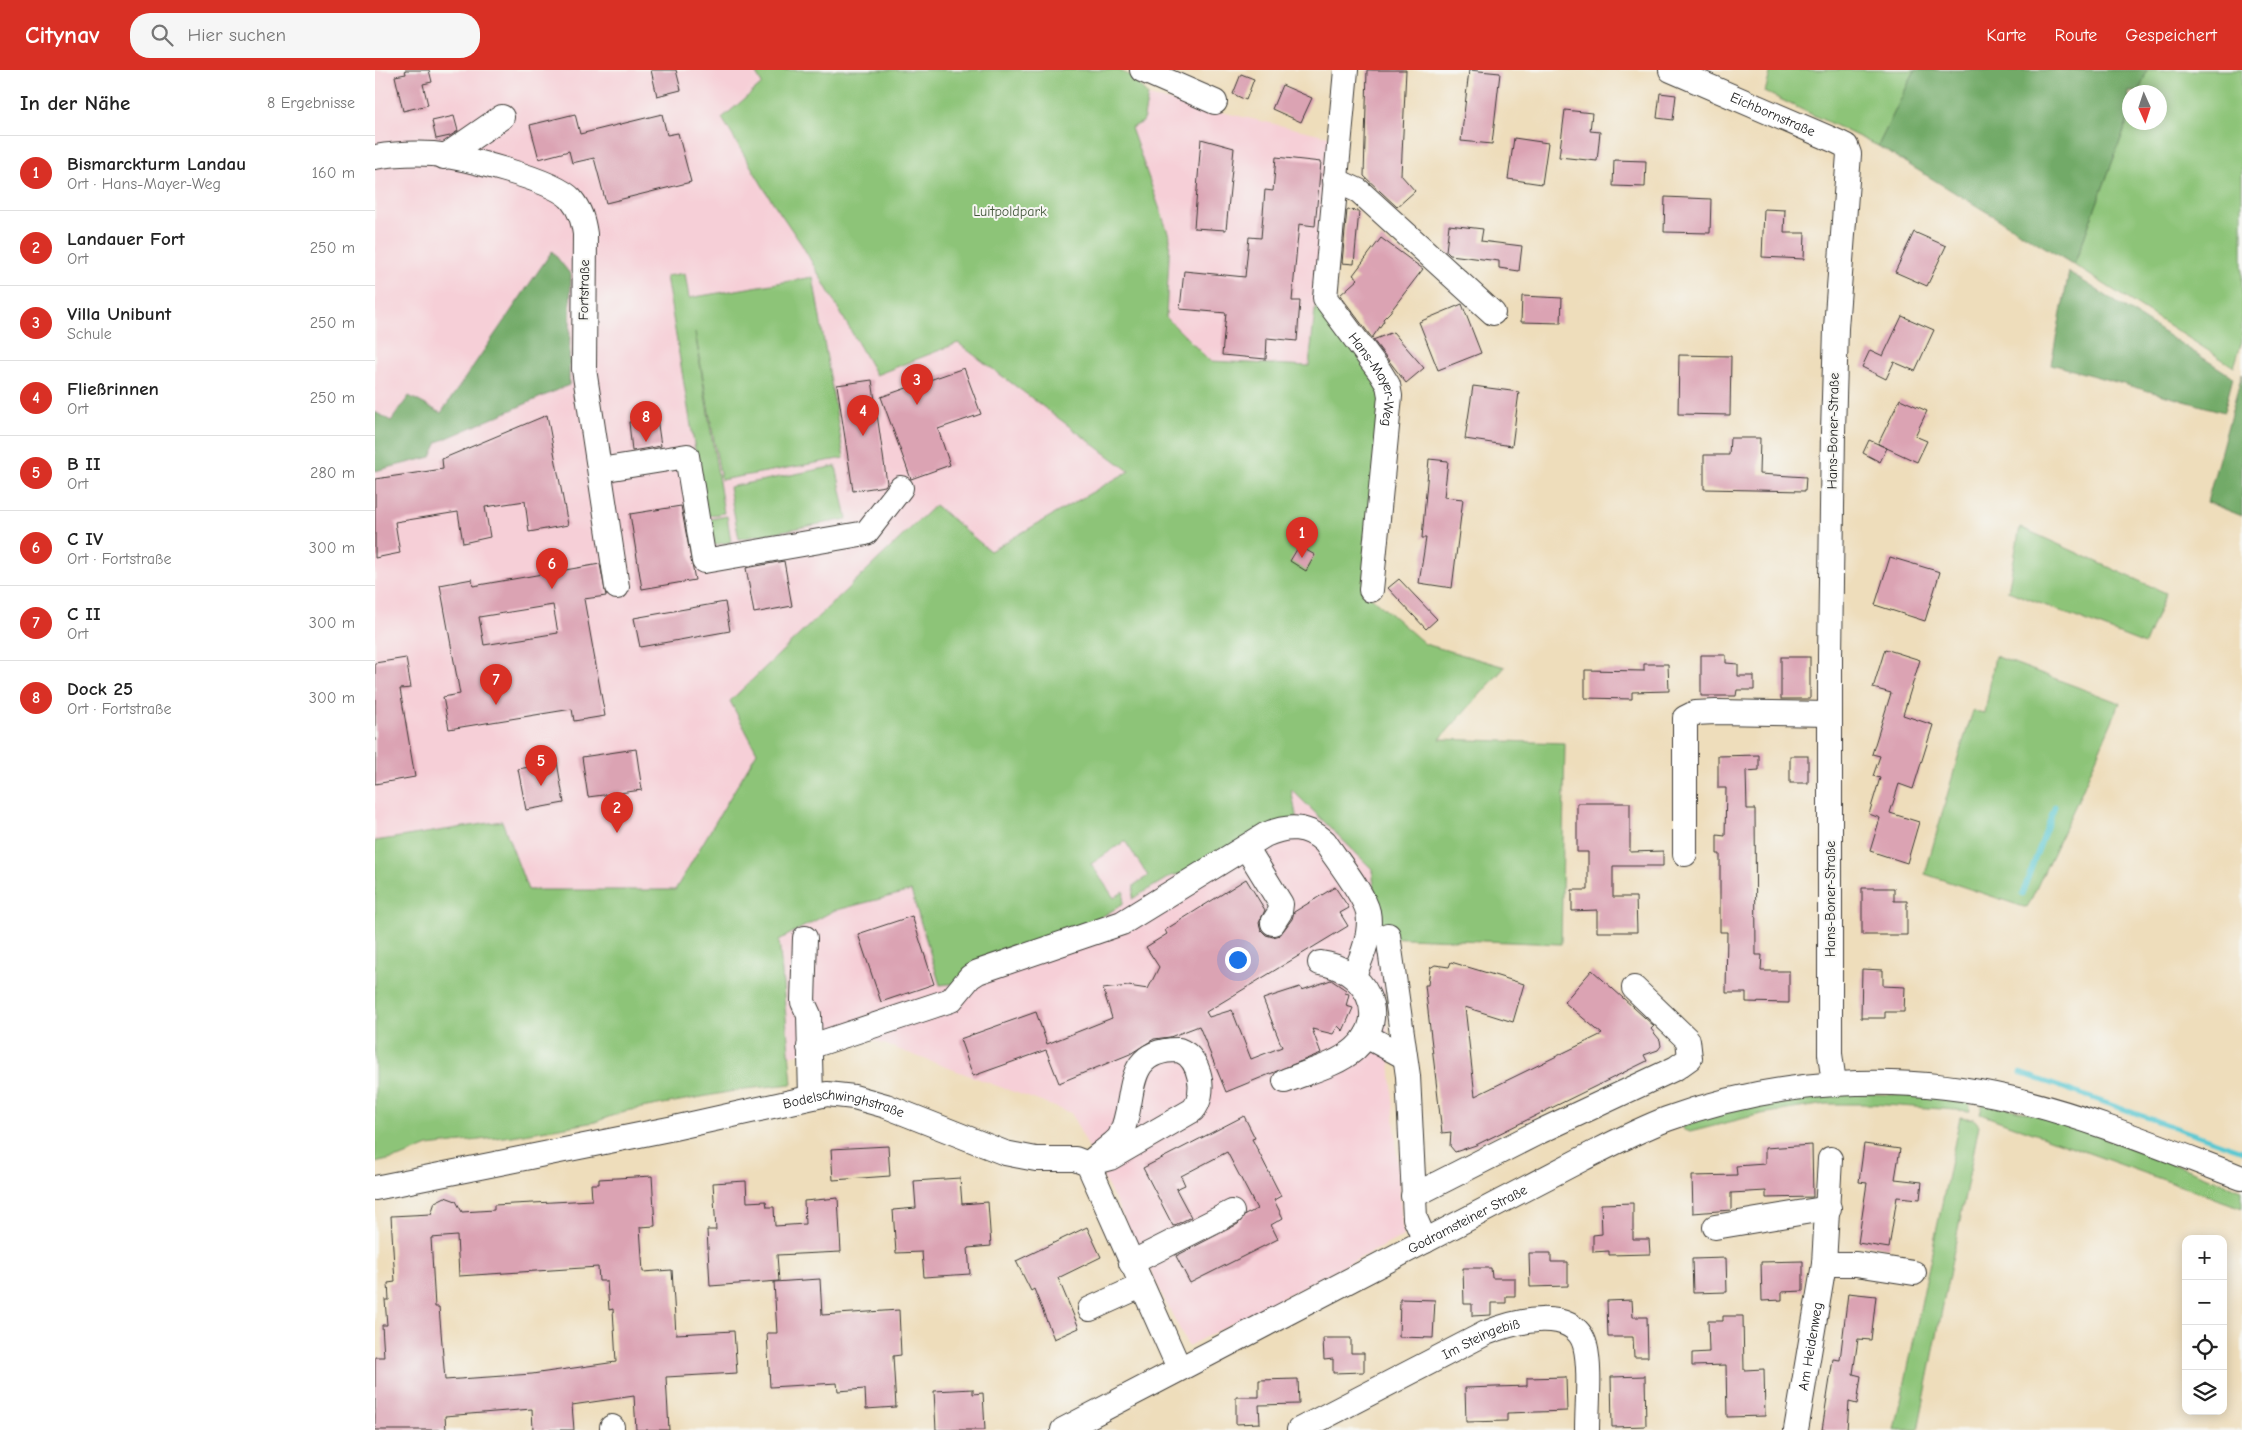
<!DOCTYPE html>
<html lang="de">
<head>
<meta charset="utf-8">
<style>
	:root { --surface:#fff; --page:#f6f6f6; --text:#222; --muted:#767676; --line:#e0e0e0; --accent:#d93025 }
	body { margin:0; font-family:"Comic Neue",sans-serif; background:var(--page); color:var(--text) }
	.controls { position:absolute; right:15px; bottom:15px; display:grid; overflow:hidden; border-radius:10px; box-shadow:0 2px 12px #0003 }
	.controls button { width:45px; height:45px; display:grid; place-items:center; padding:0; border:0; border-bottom:1px solid var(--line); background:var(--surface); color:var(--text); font:25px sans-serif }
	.compass { position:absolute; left:1747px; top:15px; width:45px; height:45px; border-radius:50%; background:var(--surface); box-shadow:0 2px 12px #0003; rotate:177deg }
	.you { position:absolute; left:862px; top:889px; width:18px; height:18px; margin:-12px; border:4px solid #fff; border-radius:50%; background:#1a73e8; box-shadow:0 0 0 8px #1a73e833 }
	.badge { display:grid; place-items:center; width:32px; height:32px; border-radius:50%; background:var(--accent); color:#fff; font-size:16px; font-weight:700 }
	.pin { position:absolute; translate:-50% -41px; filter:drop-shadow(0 1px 2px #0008) }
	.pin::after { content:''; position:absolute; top:26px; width:18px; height:15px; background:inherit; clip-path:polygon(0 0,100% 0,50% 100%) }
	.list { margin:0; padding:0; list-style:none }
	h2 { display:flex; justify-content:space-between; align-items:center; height:65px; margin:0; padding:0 20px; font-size:21px }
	h2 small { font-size:16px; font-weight:400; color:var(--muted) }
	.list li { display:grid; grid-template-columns:32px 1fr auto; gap:15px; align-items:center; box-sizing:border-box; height:75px; padding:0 20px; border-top:1px solid var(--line) }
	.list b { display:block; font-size:19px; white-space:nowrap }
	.list p { margin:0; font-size:16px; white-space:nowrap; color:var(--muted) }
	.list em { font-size:16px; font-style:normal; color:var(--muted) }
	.icon { flex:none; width:28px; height:28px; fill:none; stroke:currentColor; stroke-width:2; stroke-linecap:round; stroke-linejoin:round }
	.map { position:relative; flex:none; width:1867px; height:1360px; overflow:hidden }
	header { display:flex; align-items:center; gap:30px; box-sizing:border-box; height:70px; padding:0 25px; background:var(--accent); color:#fff }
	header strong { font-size:24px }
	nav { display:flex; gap:28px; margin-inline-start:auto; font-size:18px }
	.search { width:350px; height:45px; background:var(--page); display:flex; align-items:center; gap:12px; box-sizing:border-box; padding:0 18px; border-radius:20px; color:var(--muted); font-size:19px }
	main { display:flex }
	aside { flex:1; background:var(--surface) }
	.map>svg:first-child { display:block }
	.built { fill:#f6cfd7 }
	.green { fill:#8dc478; stroke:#54704a }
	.forest { fill:#72aa68; stroke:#476342 }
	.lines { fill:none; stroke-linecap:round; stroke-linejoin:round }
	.stream { stroke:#5bc8d1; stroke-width:5 }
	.building { fill:#dba3b3; fill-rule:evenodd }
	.minor-casing { stroke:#3c3934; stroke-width:26 }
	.minor { stroke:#fff; stroke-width:24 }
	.labels { text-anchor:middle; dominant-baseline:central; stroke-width:4; stroke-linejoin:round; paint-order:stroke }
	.street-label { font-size:14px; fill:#1c1c1c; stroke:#f6f6f2 }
	.park-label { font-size:14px; fill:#44573c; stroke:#f6f6f2 }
</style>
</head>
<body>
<header>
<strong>Citynav</strong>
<div class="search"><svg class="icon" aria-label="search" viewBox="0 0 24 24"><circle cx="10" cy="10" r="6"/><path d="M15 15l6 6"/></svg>Hier suchen</div>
<nav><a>Karte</a><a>Route</a><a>Gespeichert</a></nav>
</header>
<main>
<aside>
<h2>In der Nähe<small>8 Ergebnisse</small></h2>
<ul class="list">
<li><span class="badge">1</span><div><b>Bismarckturm Landau</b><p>Ort · Hans-Mayer-Weg</p></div><em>160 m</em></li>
<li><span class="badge">2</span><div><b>Landauer Fort</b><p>Ort</p></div><em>250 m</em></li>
<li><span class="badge">3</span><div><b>Villa Unibunt</b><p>Schule</p></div><em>250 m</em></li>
<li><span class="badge">4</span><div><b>Fließrinnen</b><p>Ort</p></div><em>250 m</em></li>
<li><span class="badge">5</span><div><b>B II</b><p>Ort</p></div><em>280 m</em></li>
<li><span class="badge">6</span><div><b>C IV</b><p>Ort · Fortstraße</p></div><em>300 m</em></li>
<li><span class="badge">7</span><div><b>C II</b><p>Ort</p></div><em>300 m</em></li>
<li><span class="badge">8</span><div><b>Dock 25</b><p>Ort · Fortstraße</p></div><em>300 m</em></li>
</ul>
</aside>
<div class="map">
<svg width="1867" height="1360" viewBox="0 0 1867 1360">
	<rect width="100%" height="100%" fill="#f6f6f2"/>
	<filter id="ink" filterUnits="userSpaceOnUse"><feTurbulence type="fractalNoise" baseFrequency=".02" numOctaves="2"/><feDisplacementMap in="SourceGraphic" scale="10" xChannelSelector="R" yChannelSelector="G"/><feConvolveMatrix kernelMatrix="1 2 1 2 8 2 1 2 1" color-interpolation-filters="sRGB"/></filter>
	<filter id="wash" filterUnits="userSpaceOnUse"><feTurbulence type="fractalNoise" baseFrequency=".0096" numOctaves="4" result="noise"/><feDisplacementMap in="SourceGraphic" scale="20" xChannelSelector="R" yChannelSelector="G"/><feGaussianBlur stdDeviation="1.12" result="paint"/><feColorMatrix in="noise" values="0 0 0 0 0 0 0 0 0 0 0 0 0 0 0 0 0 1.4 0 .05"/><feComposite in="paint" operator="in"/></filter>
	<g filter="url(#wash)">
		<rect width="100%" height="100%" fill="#edb"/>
		<!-- built -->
		<g class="built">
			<polygon points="0,0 379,0 387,14 347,49 393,125 427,175 501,305 583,273 755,401 615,482 560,436 382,682 300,820 153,820 127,751 0,771"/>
			<polygon points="773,26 958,67 934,296 835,292 791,247 795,168 756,58 768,52"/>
			<polygon points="916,718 997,799 1006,867 1028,1166 813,1276 696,1043 487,966 415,986 404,870 458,841"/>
		</g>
		<!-- green -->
		<g class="green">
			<polygon points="379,0 742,0 757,6 773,26 768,52 756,58 795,168 791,247 835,291 934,296 941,231 1007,312 989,521 1050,574 1130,597 1065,669 1190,673 1186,874 1006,867 997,799 916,719 922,750 824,800 796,806 757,829 759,815 773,806 750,771 716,794 739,828 749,821 748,834 702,862 584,913 565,915 536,821 458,841 404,870 417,1014 370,1019 250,1041 220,1052 137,1066 53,1076 26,1087 0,1093 0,771 127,751 153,820 300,820 382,682 355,631 560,435 615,481 754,401 583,273 501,305 427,175 393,125 347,48 387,14"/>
			<polygon points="1396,0 1540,0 1503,76 1390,22"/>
			<polygon points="1772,0 1867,0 1867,271 1859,297 1699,195 1754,47 1754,52 1784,52 1784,22 1764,22"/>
			<polygon points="310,203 314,228 438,207 469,388 346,410 320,262 349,443 331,446 291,206"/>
			<polygon points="461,396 472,449 364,469 354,417"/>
			<polygon points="352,446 356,472 339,475 335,449"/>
			<polygon points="1645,457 1791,523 1770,574 1633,521"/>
			<polygon points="1620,586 1745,633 1702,732 1652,838 1550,804 1583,687 1598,641 1610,643"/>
			<polygon points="1463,1022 1594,1029 1595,1041 1497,1034 1451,1034 1386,1044 1315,1062 1309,1060 1305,1054 1382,1033"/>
			<polygon points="1608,1032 1684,1051 1867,1120 1867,1138 1605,1044"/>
			<polygon points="1585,1047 1599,1049 1604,1055 1543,1360 1520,1360"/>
		</g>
		<!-- forest -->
		<g class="forest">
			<polygon points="1540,0 1772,0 1764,22 1754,22 1754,47 1699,195 1503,76"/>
			<polygon points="177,181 196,205 194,315 63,372 56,387 0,401 0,342 16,351 34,326 66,343"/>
			<polygon points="1694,202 1858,307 1849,342 1676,294"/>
			<polygon points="1867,304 1867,446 1832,432"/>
		</g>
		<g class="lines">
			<!-- stream -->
			<g class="stream">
				<polyline points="1647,824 1680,736"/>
				<polyline points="1646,1003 1867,1081"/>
			</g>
		</g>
		<g id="blocks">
			<!-- building -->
			<g class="building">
				<polygon points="30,0 54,0 57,12 48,14 53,35 28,41 20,6 31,4"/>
				<polygon points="276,0 301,0 306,20 282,26"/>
				<polygon points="992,0 1031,0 1026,105 1040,121 1022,137 989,106"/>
				<polygon points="1094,0 1125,3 1117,74 1086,71"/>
				<polygon points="866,4 879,9 871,30 858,24"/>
				<polygon points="907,15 937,28 926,52 897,39"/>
				<polygon points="1285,23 1301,25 1298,50 1282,48"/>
				<polygon points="1190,40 1217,43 1215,61 1225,62 1222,91 1184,87"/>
				<polygon points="200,44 205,64 287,44 292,65 303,63 316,112 231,133 219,88 197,93 194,81 164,89 155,55"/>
				<polygon points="79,46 83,61 75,66 61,69 57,51"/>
				<polygon points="1139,68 1173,73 1167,114 1133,109"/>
				<polygon points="826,69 859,78 851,160 819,158"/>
				<polygon points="901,87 946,92 940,156 924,154 917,231 925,231 922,271 892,268 891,289 847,285 851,243 805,239 809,201 870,207 874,167 886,168 890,120 898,121"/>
				<polygon points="1239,90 1271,91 1270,117 1238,116"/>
				<polygon points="1290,127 1336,129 1335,163 1289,162"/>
				<polygon points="1389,139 1410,140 1409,163 1430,163 1429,189 1387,187"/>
				<polygon points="972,140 984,141 979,194 967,193"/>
				<polygon points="1074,155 1108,159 1106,171 1147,176 1144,201 1124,198 1124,191 1075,185 1071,181"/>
				<polygon points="1539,162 1571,176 1552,216 1520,202"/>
				<polygon points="1006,168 1048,199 1015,242 1008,249 1009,251 997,268 965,225 983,209 978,205"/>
				<polygon points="1147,226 1187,228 1186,253 1146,252"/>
				<polygon points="1087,234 1106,283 1063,300 1044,252"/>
				<polygon points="1527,246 1559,260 1540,301 1519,292 1511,309 1487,297 1495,280 1508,286"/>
				<polygon points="1018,262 1049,298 1031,313 998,270"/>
				<polygon points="1304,285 1356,286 1355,345 1303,344"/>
				<polygon points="589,298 606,344 563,359 575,395 536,409 506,327"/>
				<polygon points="497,310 512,413 510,416 478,421 462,315"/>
				<polygon points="1098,316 1144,322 1137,376 1090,369"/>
				<polygon points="1525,329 1552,341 1540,366 1552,371 1542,392 1503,374"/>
				<polygon points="172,345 193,455 154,462 150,431 110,437 115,467 88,473 83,442 20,452 25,483 0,488 0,409 68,399 67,389"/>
				<polygon points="282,348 286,376 257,381 254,352"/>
				<polygon points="1355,368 1385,368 1384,404 1431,407 1430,421 1329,419 1329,385 1354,385"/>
				<polygon points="1494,370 1512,378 1505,392 1488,383"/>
				<polygon points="1054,389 1073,391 1069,427 1088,429 1077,518 1044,513 1051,468 1047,468"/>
				<polygon points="306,436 320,510 267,519 255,444"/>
				<polygon points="924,476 940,485 931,501 915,491"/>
				<polygon points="1515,487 1565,502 1550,551 1500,535"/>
				<polygon points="409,491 417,536 379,543 371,498"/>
				<path d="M225 494 231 526 209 529 230 646 199 651 197 639 74 659 68 627 85 624 65 515 97 509 98 516ZM178 535 183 563 109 575 104 547Z"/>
				<polygon points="1024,509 1062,549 1051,559 1013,518"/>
				<polygon points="350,532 355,561 265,577 259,548"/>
				<polygon points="1510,579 1545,590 1528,645 1558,655 1538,719 1524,714 1515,743 1544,752 1532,793 1495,781 1505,748 1494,744 1505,708 1498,706 1505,686 1497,684 1516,623 1498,618"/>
				<polygon points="1326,585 1351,585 1351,593 1363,594 1363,606 1379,606 1379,620 1362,620 1361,626 1326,626"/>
				<rect x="1406" y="587" width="29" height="42"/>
				<polygon points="31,588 36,618 25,619 40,707 0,714 0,593"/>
				<polygon points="1269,594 1293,594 1294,621 1257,622 1257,629 1210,628 1210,600 1269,601"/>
				<polygon points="261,679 267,720 213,727 207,687"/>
				<polygon points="1384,685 1384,700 1371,701 1372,739 1380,739 1381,885 1387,885 1386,901 1414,901 1414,933 1371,932 1371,923 1351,923 1352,862 1345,862 1345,784 1342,784 1342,765 1350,766 1351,718 1343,718 1343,686"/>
				<rect x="1415" y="686" width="18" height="27"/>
				<polygon points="182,692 189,733 151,740 143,699"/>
				<polygon points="1202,733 1255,733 1255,782 1288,781 1288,796 1238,796 1238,827 1261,827 1262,862 1222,862 1222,840 1197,841 1197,820 1213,820 1213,782 1202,782"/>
				<polygon points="871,809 890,840 884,853 886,860 891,865 898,867 905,865 917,849 919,842 960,817 974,838 965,843 973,856 831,942 834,947 857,940 876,989 907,977 888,929 925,917 927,920 956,910 971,920 970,923 974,924 971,936 978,938 968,961 963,956 958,964 937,959 946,983 851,1022 824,956 795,967 779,969 755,984 684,1013 671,980 598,1006 585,969 661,942 672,974 737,948 728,919 753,916 773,919 784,897 771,877 792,864 790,860"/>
				<polygon points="1487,818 1519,818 1519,831 1532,831 1532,865 1487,865"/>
				<polygon points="537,846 559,914 506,932 483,864"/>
				<polygon points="1076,892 1149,914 1138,952 1090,937 1100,1026 1227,964 1189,932 1217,900 1279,956 1276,959 1285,970 1286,976 1283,980 1269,985 1272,991 1101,1075 1080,1082 1075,1076 1076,1062 1067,1063 1050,915 1053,915 1055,898 1060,895 1074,897"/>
				<polygon points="1487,899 1508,900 1508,916 1530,917 1529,942 1510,942 1510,948 1486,948"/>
				<polygon points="869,1046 880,1068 877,1069 906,1126 899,1130 908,1148 896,1155 903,1169 815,1213 801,1186 863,1154 870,1145 882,1139 852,1082 806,1106 810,1115 801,1119 816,1147 798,1156 768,1098"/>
				<polygon points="1489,1074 1525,1079 1520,1109 1547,1112 1545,1129 1522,1127 1514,1178 1483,1173 1492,1113 1484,1112"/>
				<polygon points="1437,1075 1438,1127 1391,1128 1391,1121 1356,1123 1356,1140 1318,1143 1317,1106 1362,1105 1361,1096 1390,1094 1390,1078"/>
				<polygon points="513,1076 515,1106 458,1110 456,1079"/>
				<path d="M277 1106 280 1156 265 1157 268 1202 297 1200 301 1264 359 1261 362 1303 291 1307 294 1360H261L259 1326 197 1335 199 1360H158L157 1339 70 1346 71 1360H0V1287H9L7 1255H12L10 1230H14L13 1213 20 1212 16 1146 56 1144 60 1132 70 1127 81 1131 87 1142 119 1140V1135L217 1130 216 1114H224V1109ZM82 1166 84 1206 223 1197 224 1211H232L234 1240 238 1239 241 1292 157 1304 70 1310 64 1237H60L56 1168Z"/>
				<polygon points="585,1108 587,1134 613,1132 616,1176 593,1178 595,1204 549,1207 547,1182 521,1183 518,1140 541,1138 539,1111"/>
				<polygon points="371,1111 372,1132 391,1131 392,1137 399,1137 400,1156 430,1154 429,1131 463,1128 466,1182 402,1185 404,1211 335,1216 332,1160 341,1160 338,1113"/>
				<polygon points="1258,1133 1258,1169 1274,1169 1275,1184 1234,1185 1234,1181 1218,1182 1218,1165 1227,1164 1226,1134"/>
				<polygon points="712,1157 726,1187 683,1208 704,1258 679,1269 659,1219 656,1221 641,1191"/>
				<polygon points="1154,1183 1176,1183 1176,1192 1193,1192 1193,1216 1155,1217"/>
				<polygon points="1351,1188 1352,1222 1318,1223 1317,1189"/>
				<polygon points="1428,1191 1428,1221 1407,1222 1407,1230 1387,1231 1386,1192"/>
				<polygon points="1088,1198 1116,1198 1117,1208 1140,1208 1140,1226 1131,1226 1131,1233 1116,1233 1116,1245 1097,1246 1097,1234 1089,1234"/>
				<polygon points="445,1209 447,1245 524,1240 526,1285 518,1286 521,1337 491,1339 490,1319 463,1321 462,1313 395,1317 392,1263 402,1263 399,1212"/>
				<polygon points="1473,1223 1501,1226 1496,1270 1483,1269 1478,1304 1486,1306 1482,1334 1474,1332 1472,1360 1447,1360 1458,1289 1465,1290"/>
				<polygon points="1025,1229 1060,1230 1058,1268 1024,1267"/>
				<polygon points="1257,1230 1258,1247 1272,1247 1273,1287 1259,1287 1258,1267 1233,1267 1232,1231"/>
				<polygon points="1348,1246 1368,1246 1369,1300 1389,1299 1390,1346 1352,1347 1351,1295 1317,1296 1317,1283 1334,1282 1333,1251 1348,1251"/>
				<polygon points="948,1268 976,1268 976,1283 989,1283 989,1302 958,1303 958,1289 949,1290"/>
				<polygon points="1270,1306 1271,1356 1237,1357 1236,1307"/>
				<polygon points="1191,1307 1192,1341 1132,1343 1132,1351 1091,1352 1090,1318 1152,1316 1152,1308"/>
				<polygon points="923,1309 924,1334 884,1335 885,1353 861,1354 861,1327 884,1327 884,1310"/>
				<polygon points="598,1319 598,1324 608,1323 610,1360 561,1360 559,1321"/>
			</g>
		</g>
	</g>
	<g filter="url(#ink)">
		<use href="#blocks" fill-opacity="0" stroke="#3c3934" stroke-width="1"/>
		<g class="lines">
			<defs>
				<g id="minor">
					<polyline points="767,0 840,32"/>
					<path id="s1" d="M971 0 950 228 1005 302 1013 315 1015 326 996 520"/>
					<path id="s2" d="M1296 0 1463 72 1471 76 1474 84 1461 258 1458 362 1455 587V984L1459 1013"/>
					<path d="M0 87C18 84 39 83 58 84 86 87 178 109 196 129 205 140 208 150 210 164L209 299 242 517"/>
					<polyline points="69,87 127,47"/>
					<polyline points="960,110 984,121 1118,243"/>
					<polyline points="225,400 312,386 329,491 491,463 526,418"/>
					<polyline points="871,777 906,834 905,842 898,853"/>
					<polyline points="1310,784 1310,648 1320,643 1341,642 1455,644"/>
					<polyline points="1013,865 1033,1006 1040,1148 1050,1171"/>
					<polyline points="430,868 428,932 434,945 436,1027"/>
					<polyline points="991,966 1030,987"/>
					<path d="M434 977 576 930 595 907 603 902 747 853 890 765C912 755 932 755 950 772 961 789 989 824 993 842 997 863 987 887 979 905"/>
					<path d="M804 980C826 988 832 1024 818 1040L735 1088 713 1094C720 1087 741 1073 745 1066 763 1030 745 979 804 980Z"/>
					<path d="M910 1011C932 1002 962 995 980 979 1017 946 989 898 945 893"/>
					<path id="s3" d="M0 1118 299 1058 452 1024 479 1027 511 1036 630 1083 661 1089H700L713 1094 804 1298"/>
					<polyline points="1038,1126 1162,1063 1301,998 1315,988 1313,970 1259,918"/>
					<polyline points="1340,1157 1454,1138"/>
					<polyline points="756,1193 857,1142"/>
					<polyline points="1449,1194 1481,1194 1539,1203"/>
					<polyline points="715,1239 766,1216"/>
					<polyline points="237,1357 237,1360"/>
					<path id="s4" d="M688 1360 1207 1089C1235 1075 1263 1060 1292 1049 1403 1009 1524 1002 1638 1029 1716 1048 1793 1080 1867 1108"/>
					<path id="s5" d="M924 1360 1111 1263C1138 1252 1199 1235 1210 1275 1216 1299 1212 1335 1212 1360"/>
					<path id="s6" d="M1421 1360 1449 1194 1455 1089"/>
				</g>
			</defs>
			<!-- minor casing -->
			<use href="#minor" class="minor-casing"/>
			<!-- minor -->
			<use href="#minor" class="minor"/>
		</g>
	</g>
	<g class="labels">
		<!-- street labels -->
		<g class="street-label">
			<text stroke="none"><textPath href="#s2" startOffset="111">Eichbornstraße</textPath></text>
			<text transform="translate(209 220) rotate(-89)">Fortstraße</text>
			<text stroke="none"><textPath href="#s1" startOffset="326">Hans-Mayer-Weg</textPath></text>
			<text transform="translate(1458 361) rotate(-89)">Hans-Boner-Straße</text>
			<text transform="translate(1455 829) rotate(-90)">Hans-Boner-Straße</text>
			<text stroke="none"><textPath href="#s3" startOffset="479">Bodelschwinghstraße</textPath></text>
			<text stroke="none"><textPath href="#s4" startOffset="456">Godramsteiner Straße</textPath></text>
			<text stroke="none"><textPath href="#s5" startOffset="204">Im Steingebiß</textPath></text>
			<text stroke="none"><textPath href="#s6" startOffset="85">Am Heidenweg</textPath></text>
		</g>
		<!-- park labels -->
		<g class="park-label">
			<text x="635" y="141">Luitpoldpark</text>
		</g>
	</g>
</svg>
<div class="controls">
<button>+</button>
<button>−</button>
<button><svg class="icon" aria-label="locate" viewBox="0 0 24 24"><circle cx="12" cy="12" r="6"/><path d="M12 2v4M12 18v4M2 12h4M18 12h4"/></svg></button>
<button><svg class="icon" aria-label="layers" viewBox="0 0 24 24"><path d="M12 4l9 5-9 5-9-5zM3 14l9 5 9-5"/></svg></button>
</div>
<svg class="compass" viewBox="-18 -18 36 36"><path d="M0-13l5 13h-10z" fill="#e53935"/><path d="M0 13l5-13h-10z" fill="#767676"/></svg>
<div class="you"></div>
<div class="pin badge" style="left:927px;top:488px">1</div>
<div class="pin badge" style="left:242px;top:763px">2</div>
<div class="pin badge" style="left:542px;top:335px">3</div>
<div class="pin badge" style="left:488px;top:366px">4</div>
<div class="pin badge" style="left:166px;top:716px">5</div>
<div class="pin badge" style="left:177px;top:519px">6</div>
<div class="pin badge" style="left:121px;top:635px">7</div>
<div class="pin badge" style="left:271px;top:372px">8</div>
</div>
</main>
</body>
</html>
